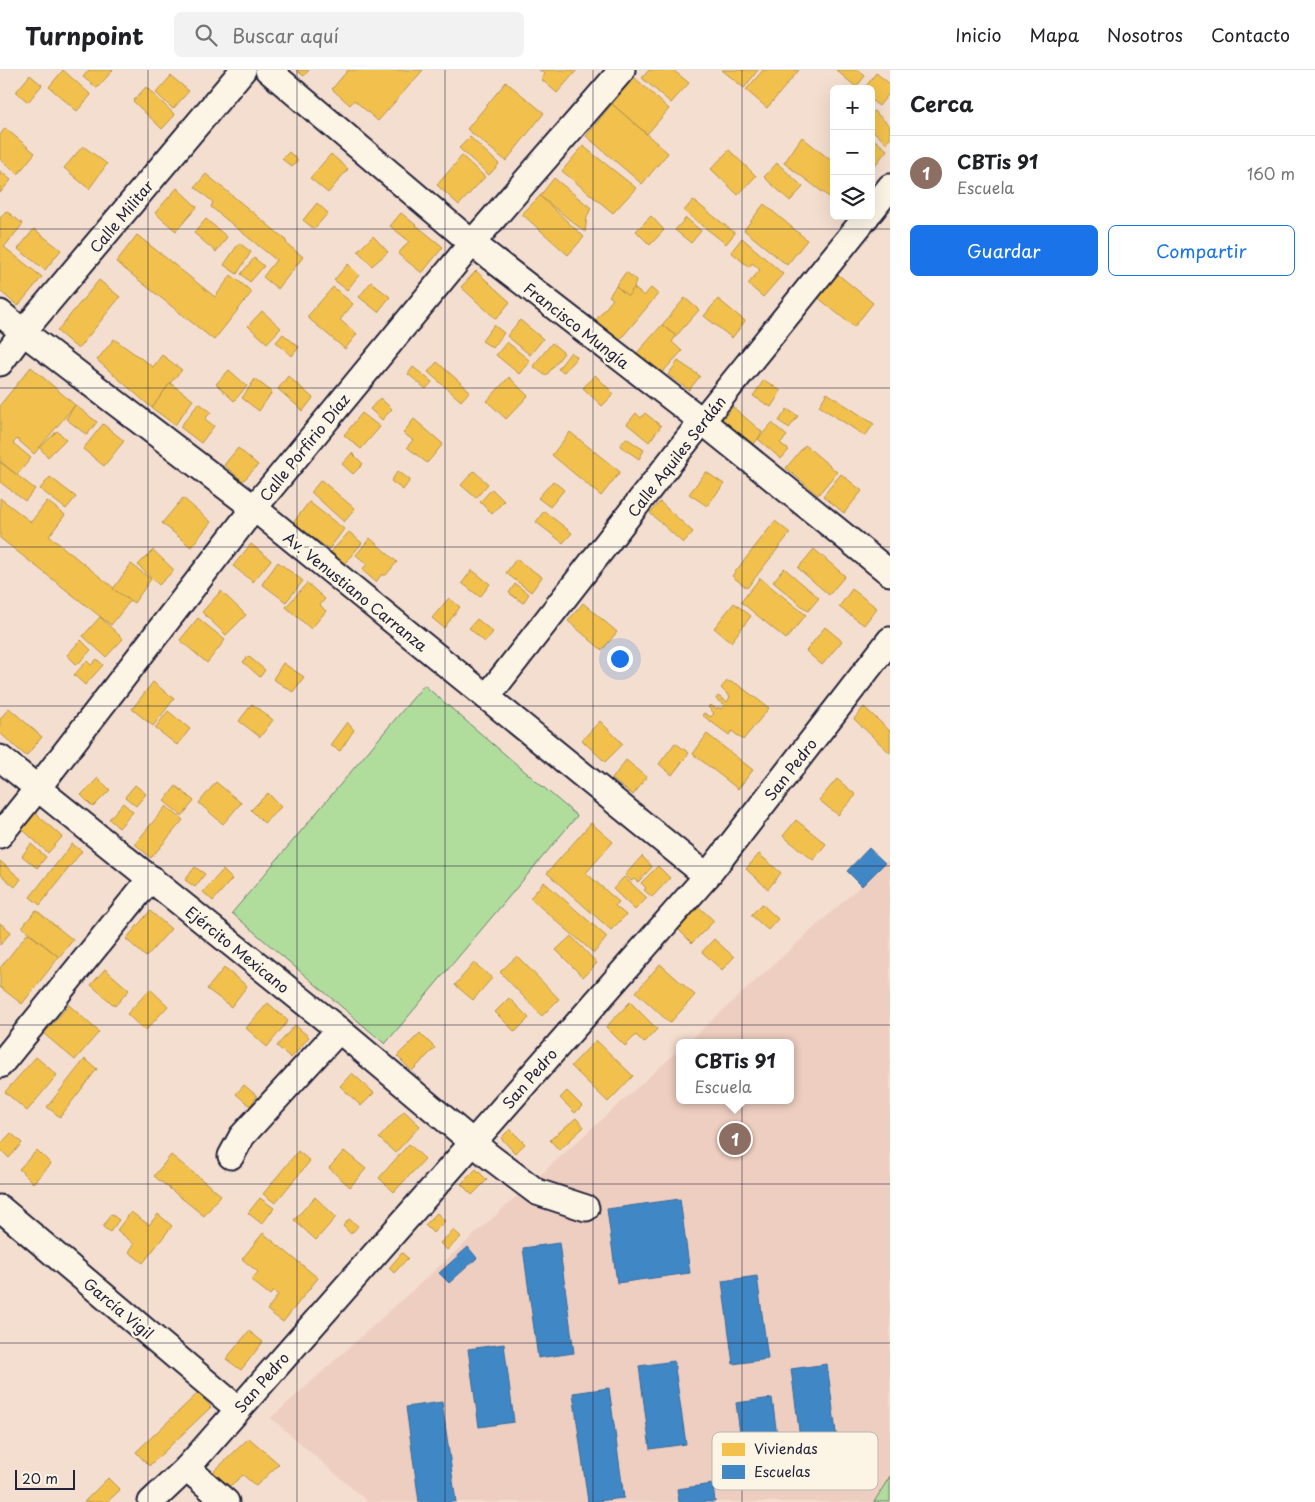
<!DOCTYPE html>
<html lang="es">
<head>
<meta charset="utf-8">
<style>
	:root { --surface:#fff; --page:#f2f2f2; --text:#202124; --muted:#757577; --line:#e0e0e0; --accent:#1a73e8 }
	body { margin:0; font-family:"Playpen Sans",sans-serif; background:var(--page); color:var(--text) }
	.controls { position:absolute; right:15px; top:15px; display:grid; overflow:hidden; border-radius:8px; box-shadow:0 5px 20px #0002 }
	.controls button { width:45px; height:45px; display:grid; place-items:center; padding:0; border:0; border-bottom:1px solid var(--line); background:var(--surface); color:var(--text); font:25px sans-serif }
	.scale { position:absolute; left:15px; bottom:12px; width:60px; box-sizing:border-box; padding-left:5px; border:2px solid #22223b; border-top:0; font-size:14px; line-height:18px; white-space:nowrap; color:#22223b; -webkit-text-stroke:4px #fcf5e5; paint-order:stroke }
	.you { position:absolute; left:619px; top:588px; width:18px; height:18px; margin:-12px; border:4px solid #fff; border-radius:50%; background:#1a73e8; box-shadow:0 0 0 8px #1a73e833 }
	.badge { display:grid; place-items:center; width:32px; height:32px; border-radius:50%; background:var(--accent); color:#fff; font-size:16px; font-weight:700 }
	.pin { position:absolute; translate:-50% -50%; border:2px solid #fff; box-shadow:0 1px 5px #0006 }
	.popup { position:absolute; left:676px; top:969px; width:118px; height:65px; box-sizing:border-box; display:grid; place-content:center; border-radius:8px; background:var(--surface); filter:drop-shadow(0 1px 4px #0005); font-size:16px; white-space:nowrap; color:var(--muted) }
	.popup b { font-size:19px; color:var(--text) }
	.popup::after { content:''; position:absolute; left:50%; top:100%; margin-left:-10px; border:10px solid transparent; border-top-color:var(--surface) }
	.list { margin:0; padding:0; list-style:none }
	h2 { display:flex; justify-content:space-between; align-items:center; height:65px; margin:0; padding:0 20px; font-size:21px }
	h2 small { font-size:16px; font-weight:400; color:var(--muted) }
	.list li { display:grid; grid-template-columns:32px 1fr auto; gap:15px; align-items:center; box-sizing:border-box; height:75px; padding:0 20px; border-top:1px solid var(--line) }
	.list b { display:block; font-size:19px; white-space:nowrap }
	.list p { margin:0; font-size:16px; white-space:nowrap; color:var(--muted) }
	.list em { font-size:16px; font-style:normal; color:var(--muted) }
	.actions { display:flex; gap:10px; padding:15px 20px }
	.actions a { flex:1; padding:11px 0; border:1px solid var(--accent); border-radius:8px; text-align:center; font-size:18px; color:var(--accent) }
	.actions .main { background:var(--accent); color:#fff }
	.icon { flex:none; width:28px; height:28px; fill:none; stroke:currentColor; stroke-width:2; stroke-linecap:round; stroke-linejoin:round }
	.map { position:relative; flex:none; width:890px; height:1432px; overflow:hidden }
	header { display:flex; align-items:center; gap:30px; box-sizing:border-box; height:70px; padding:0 25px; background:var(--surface); border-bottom:1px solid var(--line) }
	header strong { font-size:24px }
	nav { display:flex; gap:28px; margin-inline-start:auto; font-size:18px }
	.search { width:350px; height:45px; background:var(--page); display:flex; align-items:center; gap:12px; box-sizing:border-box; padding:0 18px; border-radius:8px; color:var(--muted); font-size:19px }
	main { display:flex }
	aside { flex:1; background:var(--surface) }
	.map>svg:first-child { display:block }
	.built { fill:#eecec0 }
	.green { fill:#b0dd9c; stroke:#69806c }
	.homes { fill:#f2c14e; stroke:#b49148 }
	.schools { fill:#3f88c5; stroke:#36699c }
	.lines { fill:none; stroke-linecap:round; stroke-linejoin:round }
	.minor-casing { stroke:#22223b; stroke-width:29 }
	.minor { stroke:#fcf5e5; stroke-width:25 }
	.grid { fill:none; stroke:#22223b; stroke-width:1; stroke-opacity:0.55 }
	.labels { text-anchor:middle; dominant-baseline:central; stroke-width:5; stroke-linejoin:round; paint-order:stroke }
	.street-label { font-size:15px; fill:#22223b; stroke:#fcf5e5 }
	.key { fill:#fcf5e5; stroke:#bbb6b2; stroke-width:1 }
	.key-label { font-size:14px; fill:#22223b }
</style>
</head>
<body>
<header>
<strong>Turnpoint</strong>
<div class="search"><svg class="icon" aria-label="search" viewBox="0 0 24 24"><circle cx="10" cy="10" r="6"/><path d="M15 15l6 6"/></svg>Buscar aquí</div>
<nav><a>Inicio</a><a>Mapa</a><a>Nosotros</a><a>Contacto</a></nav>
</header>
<main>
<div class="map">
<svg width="890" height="1432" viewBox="0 0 890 1432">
	<rect width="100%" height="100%" fill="#f4decf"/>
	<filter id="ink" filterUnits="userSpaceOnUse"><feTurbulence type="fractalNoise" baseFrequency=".02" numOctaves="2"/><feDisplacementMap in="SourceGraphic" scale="10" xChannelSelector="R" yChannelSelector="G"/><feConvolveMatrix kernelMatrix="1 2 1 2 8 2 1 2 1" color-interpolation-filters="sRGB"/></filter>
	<g filter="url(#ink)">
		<!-- built -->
		<polygon class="built" points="890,789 890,1432 368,1432 271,1348 680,979 680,1030 790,1030 790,973 687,973"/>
		<!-- green -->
		<g class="green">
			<polygon points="424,615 577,746 385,974 232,843"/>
			<polygon points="890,1406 890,1432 874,1432"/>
		</g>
		<!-- homes -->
		<g class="homes">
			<polygon points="63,0 91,25 77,41 49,17"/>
			<polygon points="89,0 113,0 97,18 83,7"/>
			<polygon points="296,0 309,0 304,6"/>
			<polygon points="348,0 423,0 378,51 354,30 350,35 332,19"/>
			<polygon points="539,0 577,0 557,23 541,9 545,4"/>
			<polygon points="649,0 673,0 689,13 671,33 642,8"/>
			<polygon points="722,0 758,0 744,18"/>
			<polygon points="763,0 799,0 767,38 746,20"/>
			<polygon points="836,0 858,0 865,6 856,17"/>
			<polygon points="876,3 890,14 890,22 879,36 871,30 871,19 864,19"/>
			<polygon points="30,5 42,15 28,32 16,22"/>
			<polygon points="171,6 189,21 173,39 156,23"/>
			<polygon points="634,7 669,39 647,64 612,34"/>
			<polygon points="506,12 544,43 506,91 467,59"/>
			<polygon points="146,17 175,45 162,59 133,31"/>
			<polygon points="612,34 668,83 642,114 586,66"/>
			<polygon points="874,41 890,56 890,68 886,73 871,59 871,44"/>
			<polygon points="5,58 35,83 18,104 0,89 0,65"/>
			<polygon points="470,67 499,94 489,105 459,78"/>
			<polygon points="802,67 834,93 834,121 829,127 784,93"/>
			<polygon points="871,67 887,80 873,98 871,97"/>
			<polygon points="83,76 107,94 89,119 64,98"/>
			<polygon points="583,76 636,118 613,143 562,101"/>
			<polygon points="729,80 756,106 738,125 711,99"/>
			<polygon points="289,82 298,90 292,97 282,89"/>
			<polygon points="331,84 348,99 328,123 310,108"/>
			<polygon points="462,86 485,107 459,135 437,115"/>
			<polygon points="777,93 803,117 790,131 764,107"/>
			<polygon points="0,101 11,110 0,123"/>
			<polygon points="206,104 285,169 287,174 303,187 278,219 263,207 276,190 211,137 213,132 195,117"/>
			<polygon points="554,108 591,138 587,147 585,162 540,126"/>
			<polygon points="177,118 197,137 176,161 155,143"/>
			<polygon points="540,126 584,167 568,185 522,144"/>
			<polygon points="693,130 735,163 726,174 684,141"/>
			<polygon points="317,133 328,143 314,159 303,150"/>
			<polygon points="764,134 807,170 787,195 744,160"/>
			<polygon points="6,141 23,154 4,177 42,207 18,236 0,221 0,148"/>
			<polygon points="401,143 443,177 422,203 398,184 409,171 390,156"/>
			<polygon points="651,146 664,160 650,175 636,161"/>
			<polygon points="686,148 701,161 691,173 675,160"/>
			<polygon points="206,149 227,167 216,182 194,163"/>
			<polygon points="34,159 61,180 45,200 18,179"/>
			<polygon points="137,165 215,227 231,205 252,222 214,270 116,192"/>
			<polygon points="373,166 388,182 372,196 358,181"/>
			<polygon points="742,168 783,204 763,227 748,214 760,200 752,193 749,197 731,182"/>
			<polygon points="239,173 251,182 237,204 224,195"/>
			<polygon points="254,188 264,196 250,212 241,204"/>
			<polygon points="348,194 359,205 347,220 334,210"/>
			<polygon points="476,201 510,232 496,249 461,217"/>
			<polygon points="626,202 636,210 634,218 628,226 616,216"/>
			<polygon points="835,202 873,233 854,257 816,226"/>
			<polygon points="99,210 120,227 78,279 57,261"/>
			<polygon points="371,212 390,227 378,242 359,227"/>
			<polygon points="616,216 628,226 634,218 644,226 651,218 658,224 619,271 596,250 613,229 609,226"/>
			<polygon points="333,217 353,234 340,250 357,264 345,279 307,247"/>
			<polygon points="685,228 699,240 676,266 662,255"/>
			<polygon points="718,229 745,251 732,268 704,246"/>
			<polygon points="262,241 281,258 267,273 248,256"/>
			<polygon points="520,250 543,269 530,285 507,266"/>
			<polygon points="494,255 504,263 493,278 482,271"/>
			<polygon points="662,255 676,266 672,272 682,281 661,304 637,283"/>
			<polygon points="283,264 299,277 292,286 276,272"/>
			<polygon points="114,269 153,297 162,285 182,300 170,313 152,338 97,290"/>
			<polygon points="507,272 530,291 519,304 496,285"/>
			<polygon points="552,273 564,283 546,306 533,296"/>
			<polygon points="571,282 577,287 564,302 558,299"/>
			<polygon points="678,291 700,306 689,320 668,305"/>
			<polygon points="437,292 470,321 461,331 428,302"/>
			<polygon points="31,297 75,335 34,384 17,369 13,373 31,388 17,405 0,391 0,335"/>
			<polygon points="413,297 432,312 426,319 408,304"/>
			<polygon points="229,300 247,316 234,331 216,314"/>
			<polygon points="595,305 614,324 602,336 583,318"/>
			<polygon points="288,306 313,328 303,341 278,319"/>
			<polygon points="509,307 528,326 506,349 487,331"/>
			<polygon points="255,309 272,322 259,341 242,328"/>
			<polygon points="764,310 781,321 771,337 753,326"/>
			<polygon points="170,313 193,330 175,355 152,338"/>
			<polygon points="827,323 874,354 865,366 819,336"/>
			<polygon points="380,328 392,339 382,350 370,339"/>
			<polygon points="199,333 211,342 205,349 214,356 201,373 180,357"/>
			<polygon points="75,335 97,352 87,365 66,349"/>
			<polygon points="733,337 762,362 758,369 750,378 720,352"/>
			<polygon points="787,339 798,346 789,358 779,351"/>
			<polygon points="362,343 380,357 361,379 344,365"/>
			<polygon points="636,343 641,348 645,343 661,356 649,372 627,354"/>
			<polygon points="414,349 443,374 427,393 407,377 413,370 403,363"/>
			<polygon points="772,353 787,366 780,373 789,380 781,389 758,369"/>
			<polygon points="103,354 124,371 104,396 83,379"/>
			<polygon points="57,361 66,369 48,387 40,378"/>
			<polygon points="570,362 620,402 601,426 552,385"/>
			<polygon points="626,368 644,380 639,389 620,376"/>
			<polygon points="805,375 837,402 818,425 786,398"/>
			<polygon points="238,378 258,395 243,411 224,395"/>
			<polygon points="352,383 363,394 353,404 342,394"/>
			<polygon points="0,392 35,419 25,431 0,412"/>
			<polygon points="398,401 410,410 403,420 391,411"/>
			<polygon points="474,401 488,414 476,428 461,415"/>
			<polygon points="706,402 724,414 707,436 689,424"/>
			<polygon points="841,404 862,421 844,443 823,426"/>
			<polygon points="50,407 76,427 66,439 40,419"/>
			<polygon points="321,410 355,439 344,452 311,422"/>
			<polygon points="553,411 564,420 550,437 538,428"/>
			<polygon points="492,419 504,431 492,444 480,432"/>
			<polygon points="0,428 31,452 47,431 65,445 49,466 130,531 111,555 0,468"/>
			<polygon points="183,428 211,452 191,477 162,453"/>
			<polygon points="309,432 344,459 329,479 293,453"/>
			<polygon points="660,432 693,462 683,473 650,443"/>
			<polygon points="544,441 572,463 563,473 536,452"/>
			<polygon points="775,451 790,463 747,518 732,506"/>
			<polygon points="349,462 362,473 344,494 331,482"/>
			<polygon points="370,468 397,492 386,505 381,505 376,512 362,500 367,494 356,485"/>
			<polygon points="251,474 271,490 253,512 233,496"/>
			<polygon points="814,479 845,506 829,525 798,498"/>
			<polygon points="153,480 174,500 159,515 138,495"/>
			<polygon points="516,489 542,507 531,522 506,503"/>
			<polygon points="278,492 303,511 286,532 262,514"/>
			<polygon points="131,494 151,509 134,533 113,519"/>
			<polygon points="784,498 819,528 808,541 773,512"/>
			<polygon points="472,500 490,514 480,527 462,513"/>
			<polygon points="760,508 806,545 786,569 741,532"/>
			<polygon points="307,513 325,529 320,535 326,541 311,559 286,537"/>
			<polygon points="515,514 529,524 523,533 509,523"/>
			<polygon points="852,519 877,538 864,555 839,537"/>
			<polygon points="221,521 246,545 226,565 202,542"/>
			<polygon points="449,528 460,537 444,558 432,548"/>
			<polygon points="583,533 617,562 602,580 568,551"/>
			<polygon points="734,533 751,546 731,572 714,558"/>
			<polygon points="100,547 123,569 106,587 83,566"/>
			<polygon points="198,548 225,570 207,593 180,570"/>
			<polygon points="477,549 493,562 485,572 469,558"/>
			<polygon points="825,557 842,571 822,595 806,581"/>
			<polygon points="81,570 91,580 77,595 67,585"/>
			<polygon points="248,586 265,600 260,607 243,592"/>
			<polygon points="97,589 103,595 85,615 74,605 87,591 91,595"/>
			<polygon points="283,593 304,607 293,622 273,609"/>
			<polygon points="727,611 737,614 769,638 743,670 732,661 729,665 702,645 704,643 711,647 714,643 708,637 710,635 717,639 718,637 721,639 724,635 716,629 718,626 727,632 730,627 721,618"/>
			<polygon points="153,612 174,629 153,656 132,639"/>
			<polygon points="252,634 273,650 260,667 239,651"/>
			<polygon points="864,637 890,661 890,683 854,649"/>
			<polygon points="9,638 42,667 26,686 0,663 0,649"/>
			<polygon points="168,641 190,659 177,675 155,658"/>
			<polygon points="600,651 623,674 605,692 582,670"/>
			<polygon points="347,652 354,660 340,681 330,675"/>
			<polygon points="707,664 753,700 738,719 693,684"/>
			<polygon points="675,673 689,683 672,705 659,694"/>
			<polygon points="626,690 647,707 633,725 612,709"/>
			<polygon points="98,708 110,720 93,737 81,725"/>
			<polygon points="837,709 856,725 838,745 819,730"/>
			<polygon points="216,712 241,733 223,754 199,733"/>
			<polygon points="135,715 146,724 136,736 125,727"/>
			<polygon points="176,716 194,731 182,746 164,731"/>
			<polygon points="268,723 281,737 264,753 251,740"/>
			<polygon points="123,733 133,742 119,758 109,749"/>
			<polygon points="166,736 183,750 151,788 135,774"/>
			<polygon points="34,742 62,767 48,783 20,757"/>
			<polygon points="796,750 826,774 813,790 783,766"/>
			<polygon points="591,753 613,772 586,803 619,832 615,836 626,845 611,860 547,803"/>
			<polygon points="31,774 46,787 37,798 22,786"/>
			<polygon points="72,774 82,781 40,835 30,827"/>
			<polygon points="759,784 781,803 768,819 746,799"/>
			<polygon points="642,786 652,797 638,812 634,809 631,811 625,805"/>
			<polygon points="0,791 21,809 15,817 0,804"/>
			<polygon points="658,796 670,808 652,827 644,820 646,818 641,813"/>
			<polygon points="195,797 205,804 195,817 185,810"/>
			<polygon points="223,800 232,809 213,831 203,822"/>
			<polygon points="624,807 647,828 635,840 613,819"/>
			<polygon points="544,812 607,867 594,883 530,828"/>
			<polygon points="762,834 778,849 768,860 751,845"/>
			<polygon points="699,837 714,851 692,873 678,859"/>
			<polygon points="36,840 73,870 59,887 22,857"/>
			<polygon points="150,841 171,859 146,887 126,869"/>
			<polygon points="0,853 11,862 0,875"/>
			<polygon points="28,863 59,887 22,934 0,917 0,898"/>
			<polygon points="571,866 597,893 583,907 556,880"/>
			<polygon points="714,869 734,887 722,900 702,882"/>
			<polygon points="517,886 559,929 542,946 500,902"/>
			<polygon points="474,893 492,908 473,930 455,915"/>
			<polygon points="660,894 695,925 670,953 636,922"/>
			<polygon points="224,898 247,916 231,937 207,919"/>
			<polygon points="105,899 129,920 115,936 91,915"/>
			<polygon points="150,919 168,936 145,961 127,944"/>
			<polygon points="509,928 529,948 515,962 495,942"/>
			<polygon points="630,932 657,959 644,973 636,965 625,976 606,957"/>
			<polygon points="268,933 288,951 267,977 246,958"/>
			<polygon points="69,935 99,962 75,990 44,964"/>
			<polygon points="295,955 309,967 291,988 277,976"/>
			<polygon points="420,963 435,978 412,1001 397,986"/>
			<polygon points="596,970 633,1006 608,1032 571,996"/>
			<polygon points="36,987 57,1005 27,1041 5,1022"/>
			<polygon points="85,989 97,999 60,1047 47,1037"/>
			<polygon points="352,1003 374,1023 361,1036 340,1016"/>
			<polygon points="244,1015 257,1026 250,1036 236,1024"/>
			<polygon points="567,1021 582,1036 575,1043 560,1028"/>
			<polygon points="404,1041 420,1056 395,1083 379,1068"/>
			<polygon points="576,1048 584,1057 559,1080 550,1070"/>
			<polygon points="510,1059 525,1074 515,1083 501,1068"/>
			<polygon points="11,1063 22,1073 9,1088 0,1079 0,1075"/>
			<polygon points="409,1074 425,1089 394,1122 379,1108"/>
			<polygon points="37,1080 51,1094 33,1113 19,1099"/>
			<polygon points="298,1081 310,1091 275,1133 263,1124"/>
			<polygon points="344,1081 366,1099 350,1117 329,1098"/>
			<polygon points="171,1085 221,1125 204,1146 154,1106"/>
			<polygon points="476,1099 487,1110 472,1125 461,1114"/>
			<polygon points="315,1127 336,1147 316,1170 294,1150"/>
			<polygon points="260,1128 274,1138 262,1154 248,1143"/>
			<polygon points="131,1142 149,1155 158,1144 172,1156 143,1193 129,1182 134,1174 117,1160"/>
			<polygon points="437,1143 445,1151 433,1163 425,1155"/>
			<polygon points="111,1144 119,1150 110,1162 103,1157"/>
			<polygon points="349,1149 358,1156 351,1164 343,1156"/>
			<polygon points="454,1160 461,1167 447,1180 440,1173"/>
			<polygon points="263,1163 318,1208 283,1252 267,1240 278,1225 273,1221 270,1225 251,1210 258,1202 242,1189"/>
			<polygon points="402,1183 408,1188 394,1203 389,1198"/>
			<polygon points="249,1261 263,1272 241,1300 226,1289"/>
			<polygon points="198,1323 211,1337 149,1396 136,1382"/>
			<polygon points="249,1368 279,1394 256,1416 243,1405 224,1421 210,1405"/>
			<polygon points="108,1408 120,1420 107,1432 84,1432"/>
		</g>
		<!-- schools -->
		<g class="schools">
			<polygon points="869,778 885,793 862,816 847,801"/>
			<polygon points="680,1129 690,1203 617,1213 607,1139"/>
			<polygon points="559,1173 574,1283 538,1288 523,1178"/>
			<polygon points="468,1177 477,1188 449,1213 439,1203"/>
			<polygon points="757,1206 768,1289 733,1294 722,1211"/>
			<polygon points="504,1274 514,1352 479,1357 468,1279"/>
			<polygon points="674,1291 686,1374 650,1379 639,1296"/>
			<polygon points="827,1294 838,1378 802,1383 791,1299"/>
			<polygon points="609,1318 624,1428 588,1432 573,1323"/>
			<polygon points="772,1328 783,1411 747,1416 736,1333"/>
			<polygon points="442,1332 456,1432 419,1432 406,1337"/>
			<polygon points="713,1414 715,1432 679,1432 677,1419"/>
		</g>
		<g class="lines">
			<defs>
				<g id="minor">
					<polyline points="268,0 472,173 702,351 890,503"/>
					<polyline points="871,141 890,117"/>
					<polyline points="0,243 23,262 254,438 707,806"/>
					<polyline points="0,293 23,262 243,0"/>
					<polyline points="487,627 702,351 867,146"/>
					<polyline points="0,688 339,960 489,1086 537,1122 586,1138"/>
					<polyline points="0,765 37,719 254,438 472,173 622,0"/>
					<polyline points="0,995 151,808"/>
					<polyline points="231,1086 242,1066 339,960"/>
					<polyline points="0,1138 238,1339"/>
					<polyline points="187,1398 226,1432"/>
					<polyline points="151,1432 187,1398 707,806 890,570"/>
				</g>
			</defs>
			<!-- minor casing -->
			<use href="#minor" class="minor-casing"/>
			<!-- minor -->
			<use href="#minor" class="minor"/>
		</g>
	</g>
	<!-- grid -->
	<path class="grid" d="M148 0V1432M297 0V1432M445 0V1432M593 0V1432M742 0V1432M0 159H890M0 318H890M0 477H890M0 636H890M0 796H890M0 955H890M0 1114H890M0 1273H890"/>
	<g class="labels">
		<!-- street labels -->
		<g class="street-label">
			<text transform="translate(121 146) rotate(-50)">Calle Militar</text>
			<text transform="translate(577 255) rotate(38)">Francisco Mungía</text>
			<text transform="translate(304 377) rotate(-51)">Calle Porfirio Díaz</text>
			<text transform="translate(676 386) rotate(-52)">Calle Aquiles Serdán</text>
			<text transform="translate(356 521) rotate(39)">Av. Venustiano Carranza</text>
			<text transform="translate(790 699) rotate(-52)">San Pedro</text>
			<text transform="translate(238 879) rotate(39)">Ejército Mexicano</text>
			<text transform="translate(529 1008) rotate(-49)">San Pedro</text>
			<text transform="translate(119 1238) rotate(40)">García Vigil</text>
			<text transform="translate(261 1312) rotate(-49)">San Pedro</text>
		</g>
	</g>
	<!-- legend -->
	<rect x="712" y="1362" width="166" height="58" rx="8" class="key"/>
	<rect x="722" y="1373" width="23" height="13" fill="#f2c14e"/>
	<rect x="722" y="1395" width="23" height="14" fill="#3f88c5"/>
	<g class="key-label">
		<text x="754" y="1384">Viviendas</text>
		<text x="754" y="1407">Escuelas</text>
	</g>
</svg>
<div class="controls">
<button>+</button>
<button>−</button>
<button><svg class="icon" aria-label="layers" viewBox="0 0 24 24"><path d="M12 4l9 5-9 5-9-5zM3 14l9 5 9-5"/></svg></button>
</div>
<div class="scale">20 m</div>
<div class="you"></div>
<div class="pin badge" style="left:735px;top:1069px;background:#8d6e63">1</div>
<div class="popup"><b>CBTis 91</b>Escuela</div>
</div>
<aside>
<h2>Cerca<small></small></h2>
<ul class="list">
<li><span class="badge" style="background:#8d6e63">1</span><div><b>CBTis 91</b><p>Escuela</p></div><em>160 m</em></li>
</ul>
<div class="actions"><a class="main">Guardar</a><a>Compartir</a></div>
</aside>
</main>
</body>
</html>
